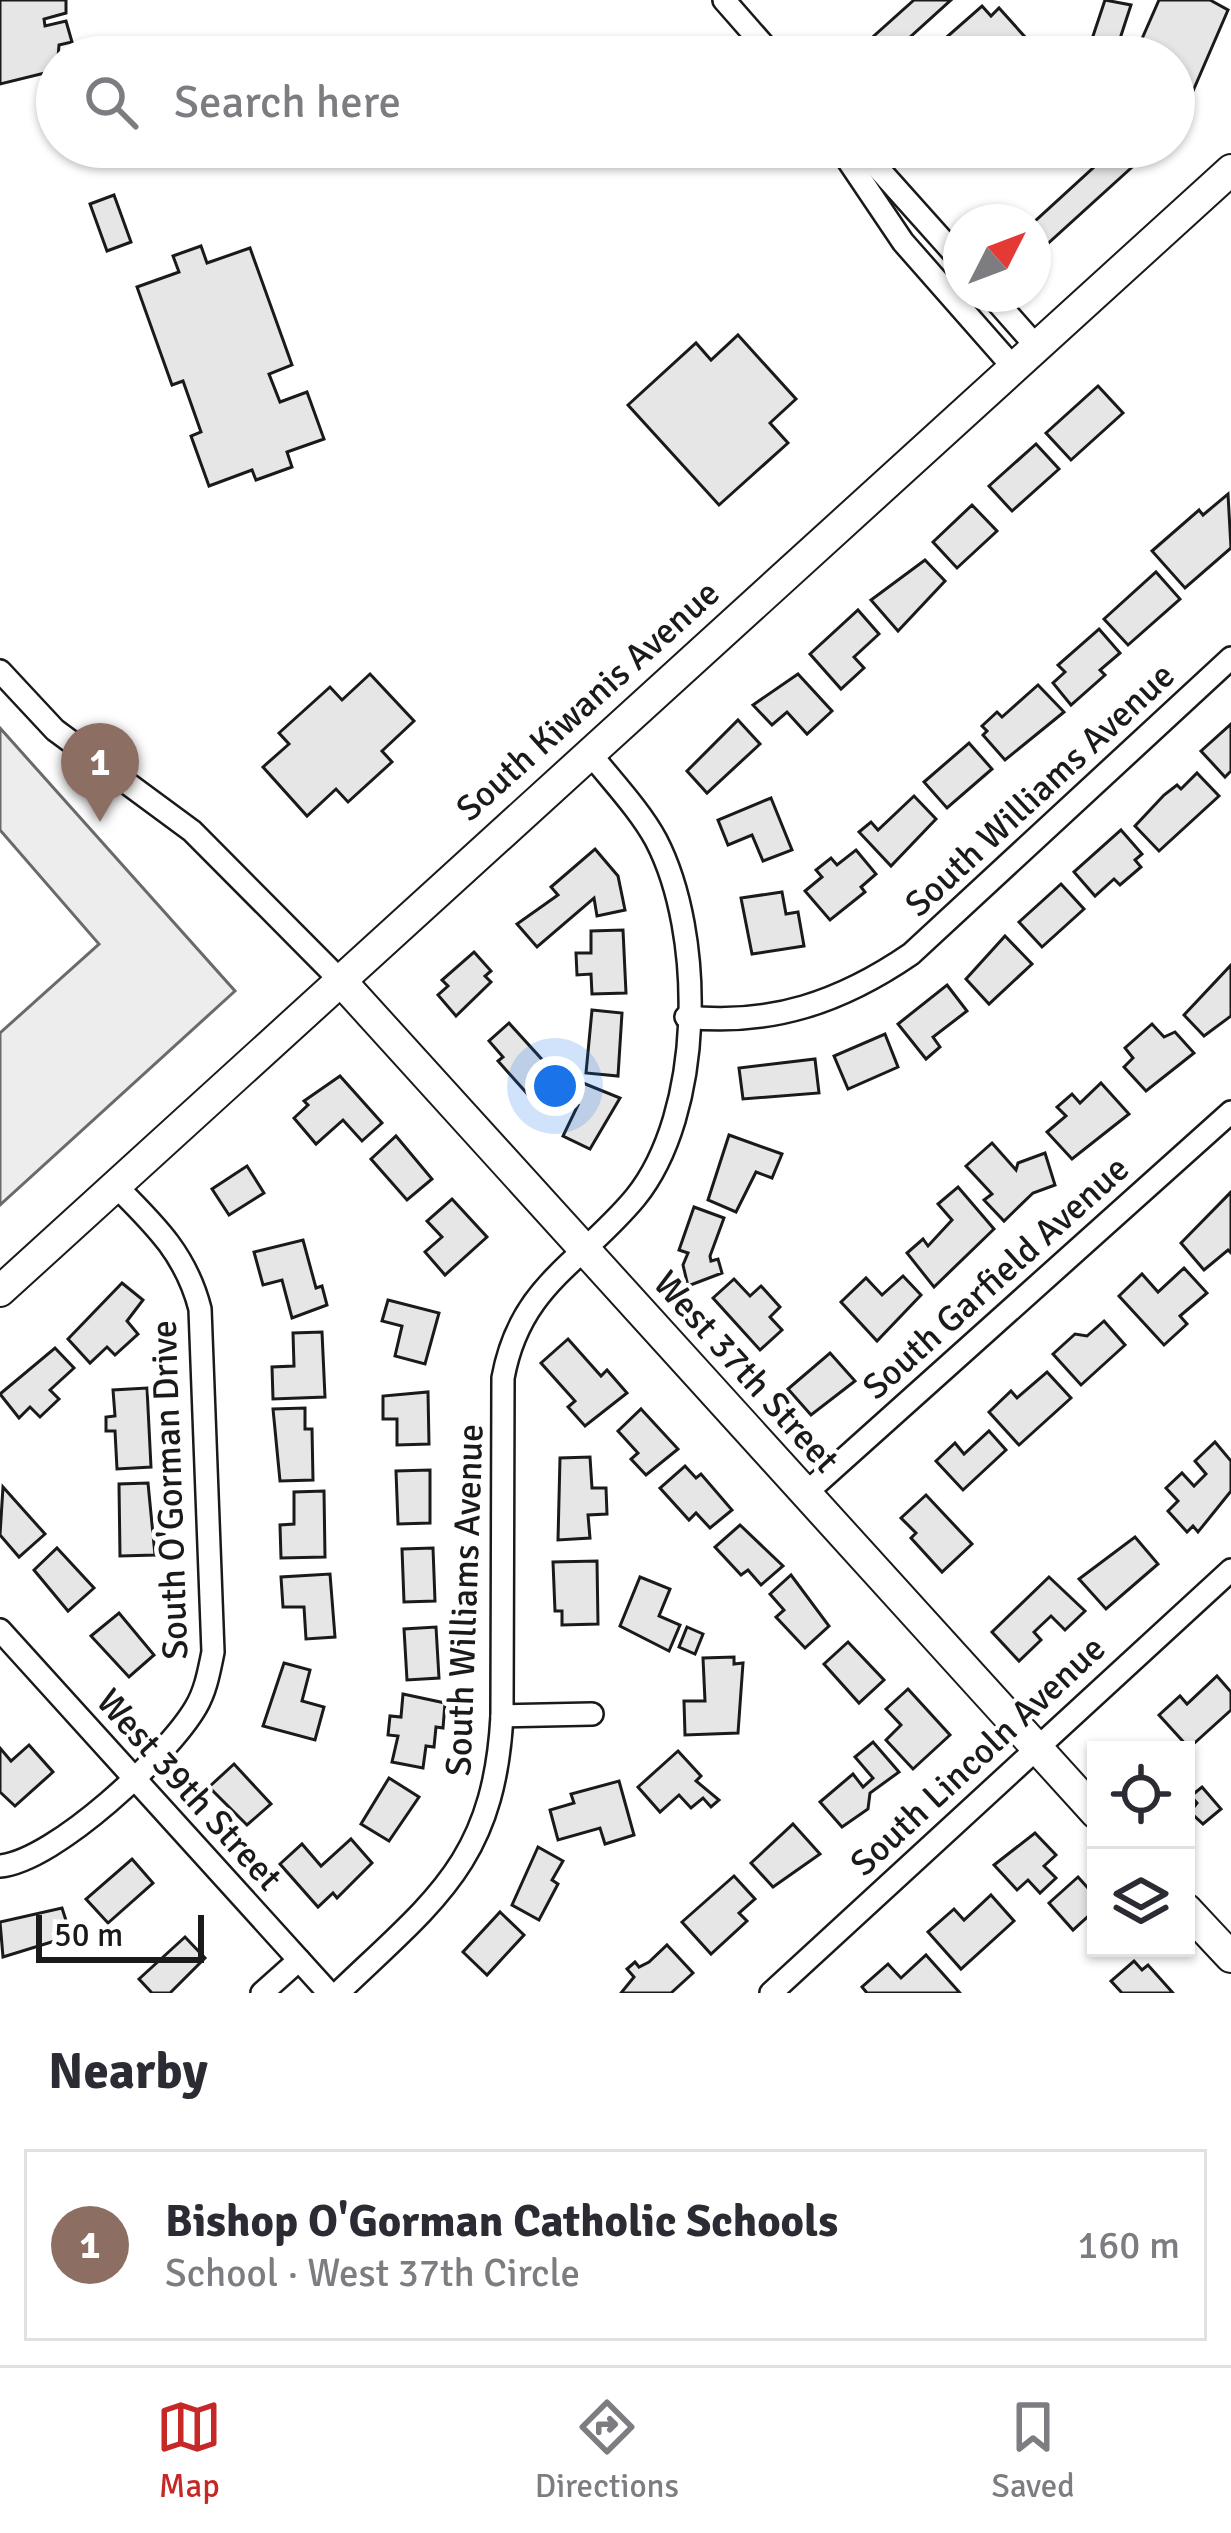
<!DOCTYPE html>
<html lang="en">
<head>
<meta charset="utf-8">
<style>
	:root { --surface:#fff; --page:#f2f2f3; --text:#2b2b33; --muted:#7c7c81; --line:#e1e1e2; --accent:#c62828 }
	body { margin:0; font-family:Signika,sans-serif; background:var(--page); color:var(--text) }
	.controls { position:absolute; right:36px; bottom:36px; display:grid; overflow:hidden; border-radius:0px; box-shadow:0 3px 9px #0004 }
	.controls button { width:108px; height:108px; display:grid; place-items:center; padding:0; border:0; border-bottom:3px solid var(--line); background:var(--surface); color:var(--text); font:60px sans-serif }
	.compass { position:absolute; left:943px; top:204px; width:108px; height:108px; border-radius:50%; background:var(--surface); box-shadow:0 3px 9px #0004; rotate:48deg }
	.scale { position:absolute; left:36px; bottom:30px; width:168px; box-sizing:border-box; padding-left:12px; border:6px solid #1a1a1a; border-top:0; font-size:33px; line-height:42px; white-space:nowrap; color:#1a1a1a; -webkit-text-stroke:9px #fff; paint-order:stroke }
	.you { position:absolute; left:555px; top:1086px; width:42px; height:42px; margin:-30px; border:9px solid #fff; border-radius:50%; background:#1a73e8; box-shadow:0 0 0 18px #1a73e833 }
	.badge { display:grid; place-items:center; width:78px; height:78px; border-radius:50%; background:var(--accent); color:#fff; font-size:39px; font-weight:700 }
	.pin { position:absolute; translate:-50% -99px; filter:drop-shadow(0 3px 6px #0008) }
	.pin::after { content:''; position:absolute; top:63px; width:42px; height:36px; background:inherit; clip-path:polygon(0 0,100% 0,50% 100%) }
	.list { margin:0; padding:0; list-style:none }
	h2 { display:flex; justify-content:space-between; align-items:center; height:156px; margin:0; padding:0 48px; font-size:51px }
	h2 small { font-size:39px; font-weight:400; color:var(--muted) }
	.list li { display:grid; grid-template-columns:78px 1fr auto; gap:36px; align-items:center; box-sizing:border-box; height:192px; margin:0 24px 24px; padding:0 24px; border:3px solid var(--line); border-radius:0px }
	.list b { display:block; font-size:45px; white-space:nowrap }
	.list p { margin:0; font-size:39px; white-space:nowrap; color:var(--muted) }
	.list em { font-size:39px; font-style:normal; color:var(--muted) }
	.icon { flex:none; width:66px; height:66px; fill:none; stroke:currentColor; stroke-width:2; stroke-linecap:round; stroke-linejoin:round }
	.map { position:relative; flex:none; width:1231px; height:1993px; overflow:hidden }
	.search { position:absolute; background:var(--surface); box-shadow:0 3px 9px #0004; left:36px; right:36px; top:36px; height:132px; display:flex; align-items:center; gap:30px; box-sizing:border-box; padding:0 42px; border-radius:66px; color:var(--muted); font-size:45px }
	.sheet { height:372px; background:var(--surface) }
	nav { display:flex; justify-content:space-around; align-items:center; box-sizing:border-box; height:168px; border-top:3px solid var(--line); background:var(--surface); font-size:33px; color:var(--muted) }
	nav a { display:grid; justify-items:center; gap:6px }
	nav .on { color:var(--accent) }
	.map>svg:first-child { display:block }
	.parking { fill:#ededed; stroke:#6a6a6a; stroke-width:3 }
	.building { fill:#e6e6e6; stroke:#1a1a1a; stroke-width:3 }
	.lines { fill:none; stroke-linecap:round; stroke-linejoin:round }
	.street-casing { stroke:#1a1a1a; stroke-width:26 }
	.secondary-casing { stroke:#1a1a1a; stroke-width:34 }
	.street { stroke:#fff; stroke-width:21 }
	.secondary { stroke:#fff; stroke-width:30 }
	.labels { text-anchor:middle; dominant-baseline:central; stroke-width:9; stroke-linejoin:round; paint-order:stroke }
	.street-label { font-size:36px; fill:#1a1a1a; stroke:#fff }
</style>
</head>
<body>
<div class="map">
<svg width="1231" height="1993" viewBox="0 0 1231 1993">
	<rect width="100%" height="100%" fill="#fff"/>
	<!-- parking -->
	<polygon class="parking" points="0,728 235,991 0,1205 0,1033 99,944 0,830"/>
	<!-- building -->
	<g class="building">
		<polygon points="0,0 66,0 66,13 44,19 45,26 66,21 72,42 59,45 57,70 0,84"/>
		<polygon points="914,0 951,0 888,57 861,57 856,52"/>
		<polygon points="1105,0 1131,5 1114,57 1086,57"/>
		<polygon points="1159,0 1210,0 1228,10 1177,128 1174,57 1134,57"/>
		<polygon points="982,6 991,16 999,8 1035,48 1025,57 924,57"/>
		<polygon points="1116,147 1130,147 1141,159 1033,257 1033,223"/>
		<polygon points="114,195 131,242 107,251 90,204"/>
		<polygon points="201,246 207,263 250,248 292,365 269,374 280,402 307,392 324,439 287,452 292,467 256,480 252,470 209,486 191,436 201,432 183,381 172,385 137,287 179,272 173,256"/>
		<polygon points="738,335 796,399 770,423 788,443 719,505 628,405 696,343 711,360"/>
		<polygon points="1098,386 1123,413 1071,460 1046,433"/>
		<polygon points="1036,444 1059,469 1012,511 989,486"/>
		<polygon points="1228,494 1231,548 1185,588 1152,551 1199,510 1203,515"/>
		<polygon points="972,505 997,531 957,568 933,542"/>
		<polygon points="925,560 945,581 898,631 871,600"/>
		<polygon points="1156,572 1180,599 1128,645 1104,619"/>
		<polygon points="858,610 879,634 854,657 864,668 841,689 810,654"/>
		<polygon points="1099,629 1120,653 1100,670 1105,675 1071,705 1053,683 1065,672 1058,665"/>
		<polygon points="370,674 414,721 382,751 392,762 348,802 336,789 307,816 263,767 289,744 279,733 330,687 342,700"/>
		<polygon points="798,674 832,711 807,734 787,712 772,725 753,705"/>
		<polygon points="1038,685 1064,712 1005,760 983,735 987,731 982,726 997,712 1002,717"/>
		<polygon points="738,720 760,744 707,793 687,771"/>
		<polygon points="1231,724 1231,771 1225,777 1201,751"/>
		<polygon points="969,743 992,769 947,808 924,782"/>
		<polygon points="1197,773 1219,796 1159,851 1135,826 1164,795 1177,785 1181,789"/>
		<polygon points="914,796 936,819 891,866 859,832 871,822 878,830"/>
		<polygon points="771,798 792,850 763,861 752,835 728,845 718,820"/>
		<polygon points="1121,830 1142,854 1135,860 1141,867 1120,885 1114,879 1095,896 1074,872"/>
		<polygon points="595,849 618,876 625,910 597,916 594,898 537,947 517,924 558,895 551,887"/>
		<polygon points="856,850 876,874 861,887 865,892 830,920 805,891 822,877 816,870 831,858 837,865"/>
		<polygon points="1061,884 1084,909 1042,947 1019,922"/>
		<polygon points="782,892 786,914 798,912 804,946 752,954 741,898"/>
		<polygon points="623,930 626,993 592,994 591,974 577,975 576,953 591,953 591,931"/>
		<polygon points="1005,936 1032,964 989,1004 966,979"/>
		<polygon points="474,952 491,971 485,976 491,982 456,1016 438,995 448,986 442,980"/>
		<polygon points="1231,965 1231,1016 1204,1036 1184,1015"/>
		<polygon points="947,985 967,1011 933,1037 940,1047 926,1059 898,1024"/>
		<polygon points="592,1010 622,1013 618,1076 586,1073"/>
		<polygon points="509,1023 557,1076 532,1099 498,1061 503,1057 489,1041"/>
		<polygon points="1152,1024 1164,1037 1175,1032 1194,1053 1146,1091 1124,1067 1133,1058 1125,1048"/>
		<polygon points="885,1034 898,1067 848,1089 834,1056"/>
		<polygon points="815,1059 819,1093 743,1099 739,1068"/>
		<polygon points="340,1076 382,1123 362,1141 343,1120 316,1144 294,1118 308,1105 304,1101"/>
		<polygon points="578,1081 620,1098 590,1149 563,1136 578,1105 569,1101"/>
		<polygon points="1101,1083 1129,1114 1072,1159 1047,1132 1066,1116 1057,1107 1072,1094 1080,1103"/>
		<polygon points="729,1135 782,1154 772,1178 756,1172 736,1212 708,1200"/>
		<polygon points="396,1136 432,1179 407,1200 371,1159"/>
		<polygon points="992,1143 1016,1170 1018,1163 1045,1153 1055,1185 1033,1193 1004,1221 984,1200 992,1194 966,1166"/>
		<polygon points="247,1166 264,1193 229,1215 212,1189"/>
		<polygon points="958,1187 994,1229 934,1287 907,1253 923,1239 928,1246 952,1220 938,1204"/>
		<polygon points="1231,1192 1231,1253 1228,1250 1204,1270 1181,1243"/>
		<polygon points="452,1199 487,1237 445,1275 425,1252 442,1237 427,1221"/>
		<polygon points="694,1207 724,1218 710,1256 711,1261 718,1259 722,1273 688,1286 683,1265 688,1253 679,1250"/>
		<polygon points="303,1240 316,1288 322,1286 327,1305 292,1318 282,1280 263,1285 254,1252"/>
		<polygon points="1184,1268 1207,1293 1180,1316 1187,1324 1164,1345 1119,1296 1142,1274 1158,1292"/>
		<polygon points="903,1276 921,1295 877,1341 841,1302 866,1278 882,1295"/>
		<polygon points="734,1279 750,1296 761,1286 780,1307 770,1317 782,1330 760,1350 713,1298"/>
		<polygon points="122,1283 143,1300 127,1321 138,1334 115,1355 107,1347 90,1363 68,1339"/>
		<polygon points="388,1300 439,1313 425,1364 395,1356 402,1326 382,1321"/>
		<polygon points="1104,1321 1125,1345 1081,1385 1053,1354 1075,1334 1087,1336"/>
		<polygon points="322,1332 325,1397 273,1399 272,1367 294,1366 293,1333"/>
		<polygon points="568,1339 601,1376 607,1370 627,1393 585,1426 568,1407 575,1401 541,1363"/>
		<polygon points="55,1348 74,1368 50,1390 59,1399 40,1417 30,1407 19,1418 0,1394"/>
		<polygon points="830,1353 855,1381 811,1415 788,1389"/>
		<polygon points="1047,1372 1071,1398 1019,1445 989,1412 1011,1391 1017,1398"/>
		<polygon points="147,1388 151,1467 117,1469 115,1431 106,1431 106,1417 115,1416 113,1390"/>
		<polygon points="428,1392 429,1444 397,1445 397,1419 383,1419 383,1396"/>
		<polygon points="305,1408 305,1429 312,1429 313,1480 280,1481 273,1409"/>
		<polygon points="641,1409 678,1449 646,1475 631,1459 638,1453 618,1431"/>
		<polygon points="989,1431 1006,1450 963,1490 936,1461 955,1443 964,1454"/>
		<polygon points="1215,1442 1231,1461 1231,1491 1198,1532 1193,1526 1187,1532 1168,1511 1178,1501 1166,1488 1182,1473 1194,1486 1206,1474 1195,1461"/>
		<polygon points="590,1457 592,1488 606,1488 607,1514 588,1515 590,1538 558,1540 560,1458"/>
		<polygon points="685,1466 696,1478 701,1474 732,1510 710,1528 696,1513 689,1520 660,1488"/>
		<polygon points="430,1470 430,1523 398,1524 396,1471"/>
		<polygon points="148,1483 155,1555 120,1556 119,1484"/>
		<polygon points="3,1487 45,1534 19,1557 0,1535"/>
		<polygon points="324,1491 325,1557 281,1558 280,1525 294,1524 294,1492"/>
		<polygon points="926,1495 972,1544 942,1572 911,1538 916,1533 901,1518"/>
		<polygon points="740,1525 783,1566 761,1585 748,1570 741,1575 715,1547"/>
		<polygon points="1135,1537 1158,1564 1106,1609 1079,1579"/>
		<polygon points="57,1548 94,1588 68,1611 34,1570"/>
		<polygon points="433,1548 435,1601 404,1602 402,1549"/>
		<polygon points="597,1561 598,1624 562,1625 562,1611 555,1611 553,1562"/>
		<polygon points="330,1574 335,1637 306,1639 304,1607 283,1607 281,1577"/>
		<polygon points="791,1575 829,1626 805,1648 776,1617 784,1610 770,1594"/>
		<polygon points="640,1577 670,1589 659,1616 680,1625 669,1651 620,1626"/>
		<polygon points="1049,1577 1085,1611 1065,1630 1051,1616 1034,1632 1041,1640 1019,1661 992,1632"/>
		<polygon points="119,1613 154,1655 129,1677 91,1636"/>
		<polygon points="436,1627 439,1678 407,1680 404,1629"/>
		<polygon points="687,1627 703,1634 695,1654 679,1647"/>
		<polygon points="848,1642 884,1680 859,1703 824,1664"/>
		<polygon points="734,1657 734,1664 743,1663 738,1733 685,1735 684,1701 705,1701 703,1658"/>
		<polygon points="284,1663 310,1670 302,1701 324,1707 315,1740 263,1726"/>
		<polygon points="1217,1676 1231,1692 1231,1710 1189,1748 1159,1715 1180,1696 1187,1704"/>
		<polygon points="908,1689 950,1735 913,1769 886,1740 901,1725 886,1709"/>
		<polygon points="403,1694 445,1703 443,1728 436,1727 434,1747 426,1746 423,1768 392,1762 398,1736 388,1735 390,1716 401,1717"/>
		<polygon points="873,1742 899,1772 870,1793 868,1809 842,1827 820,1802 853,1774 863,1787 873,1778 855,1757"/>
		<polygon points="29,1745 53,1772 15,1806 0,1792 0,1748 11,1761"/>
		<polygon points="678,1751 701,1776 696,1781 719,1800 711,1807 703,1798 691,1808 679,1795 660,1812 638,1787"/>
		<polygon points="234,1764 271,1804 247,1825 209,1787"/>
		<polygon points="389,1778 419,1797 389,1841 361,1824"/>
		<polygon points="619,1781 634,1835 605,1844 600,1828 558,1840 550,1810 574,1803 571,1794"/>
		<polygon points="1202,1787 1221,1809 1203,1824 1190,1812 1197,1803 1191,1796"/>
		<polygon points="793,1824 820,1854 773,1887 751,1863"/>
		<polygon points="1035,1833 1056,1855 1044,1866 1056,1878 1040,1893 1028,1880 1017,1890 994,1865"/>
		<polygon points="351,1839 372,1863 337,1898 333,1893 318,1907 280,1864 302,1844 321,1866"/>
		<polygon points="538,1847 563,1861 552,1880 558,1884 539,1920 512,1905"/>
		<polygon points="132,1859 153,1883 108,1923 86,1899"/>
		<polygon points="734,1876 755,1899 739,1913 747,1921 711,1954 682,1922"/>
		<polygon points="1078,1877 1096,1897 1096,1909 1073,1930 1049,1903"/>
		<polygon points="991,1895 1014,1921 961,1969 928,1932 954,1909 964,1920"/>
		<polygon points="62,1908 71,1936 3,1957 0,1922"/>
		<polygon points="500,1912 524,1935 487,1975 463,1952"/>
		<polygon points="185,1937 205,1958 170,1993 152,1993 139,1979"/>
		<polygon points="667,1945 693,1973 671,1993 621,1993 634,1977 627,1969 635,1962 639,1967 649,1962"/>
		<polygon points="926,1955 960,1993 867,1993 862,1987 888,1964 901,1978"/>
		<polygon points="1134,1961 1142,1970 1148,1965 1173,1993 1122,1993 1111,1981"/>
	</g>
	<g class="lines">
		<defs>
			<g id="street">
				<polyline points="724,0 774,57"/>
				<polyline points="839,147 903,242 1013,367"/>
				<polyline points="859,147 961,261"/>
				<polyline points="990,294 1036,346"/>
				<polyline points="0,671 55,730 192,831 340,980"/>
				<path d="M686 1017C771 1026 841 1002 911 954L1231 658"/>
				<polyline points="805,1494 1231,1112"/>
				<polyline points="0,1630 329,1993"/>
				<polyline points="502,1716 592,1714"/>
				<path d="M0 1866C55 1861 169 1754 196 1707 206 1690 209 1671 213 1652L200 1309C186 1254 154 1224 115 1185"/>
				<polyline points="262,1993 299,1960"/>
				<path d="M338 1993C436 1899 494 1861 502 1716L503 1378C520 1285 580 1264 635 1198 704 1113 705 934 656 840 639 809 611 780 589 752"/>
				<polyline points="771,1993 1231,1570"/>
			</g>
			<g id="secondary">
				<polyline points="340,980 1096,1813"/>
				<polyline points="0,1291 1231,170"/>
				<polyline points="1186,1909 1231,1957"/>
			</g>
		</defs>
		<!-- street casing -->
		<use href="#street" class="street-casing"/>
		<!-- secondary casing -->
		<use href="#secondary" class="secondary-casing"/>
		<!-- street -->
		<use href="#street" class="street"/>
		<!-- secondary -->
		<use href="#secondary" class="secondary"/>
	</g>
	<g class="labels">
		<!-- street labels -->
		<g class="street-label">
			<text transform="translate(588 701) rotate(-42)">South Kiwanis Avenue</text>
			<text transform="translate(1040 790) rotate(-43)">South Williams Avenue</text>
			<text transform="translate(996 1278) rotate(-42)">South Garfield Avenue</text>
			<text transform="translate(746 1372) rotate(48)">West 37th Street</text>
			<text transform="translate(170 1490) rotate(-92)">South O'Gorman Drive</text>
			<text transform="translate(465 1600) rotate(-88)">South Williams Avenue</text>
			<text transform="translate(978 1756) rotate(-43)">South Lincoln Avenue</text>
			<text transform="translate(189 1790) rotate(48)">West 39th Street</text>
		</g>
	</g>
</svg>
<div class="controls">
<button><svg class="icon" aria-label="locate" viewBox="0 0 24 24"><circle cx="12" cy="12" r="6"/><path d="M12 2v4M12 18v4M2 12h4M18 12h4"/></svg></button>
<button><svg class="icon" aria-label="layers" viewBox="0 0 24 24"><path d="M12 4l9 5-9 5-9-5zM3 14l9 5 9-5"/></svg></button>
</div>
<svg class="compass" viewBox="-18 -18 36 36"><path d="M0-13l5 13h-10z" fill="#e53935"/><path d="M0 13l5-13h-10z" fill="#7c7c81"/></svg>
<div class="scale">50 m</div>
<div class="you"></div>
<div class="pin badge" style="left:100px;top:822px;background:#8d6e63">1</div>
<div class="search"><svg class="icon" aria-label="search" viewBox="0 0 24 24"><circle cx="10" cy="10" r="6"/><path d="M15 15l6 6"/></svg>Search here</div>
</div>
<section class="sheet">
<h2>Nearby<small></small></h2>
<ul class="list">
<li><span class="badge" style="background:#8d6e63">1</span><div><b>Bishop O'Gorman Catholic Schools</b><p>School · West 37th Circle</p></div><em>160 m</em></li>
</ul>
</section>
<nav>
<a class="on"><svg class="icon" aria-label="map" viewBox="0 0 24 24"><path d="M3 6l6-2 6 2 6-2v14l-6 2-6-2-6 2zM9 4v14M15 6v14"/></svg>Map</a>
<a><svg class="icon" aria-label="directions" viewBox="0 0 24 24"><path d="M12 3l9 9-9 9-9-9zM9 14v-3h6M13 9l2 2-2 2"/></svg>Directions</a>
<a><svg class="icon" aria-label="saved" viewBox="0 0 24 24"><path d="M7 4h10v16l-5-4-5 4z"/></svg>Saved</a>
</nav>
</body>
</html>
